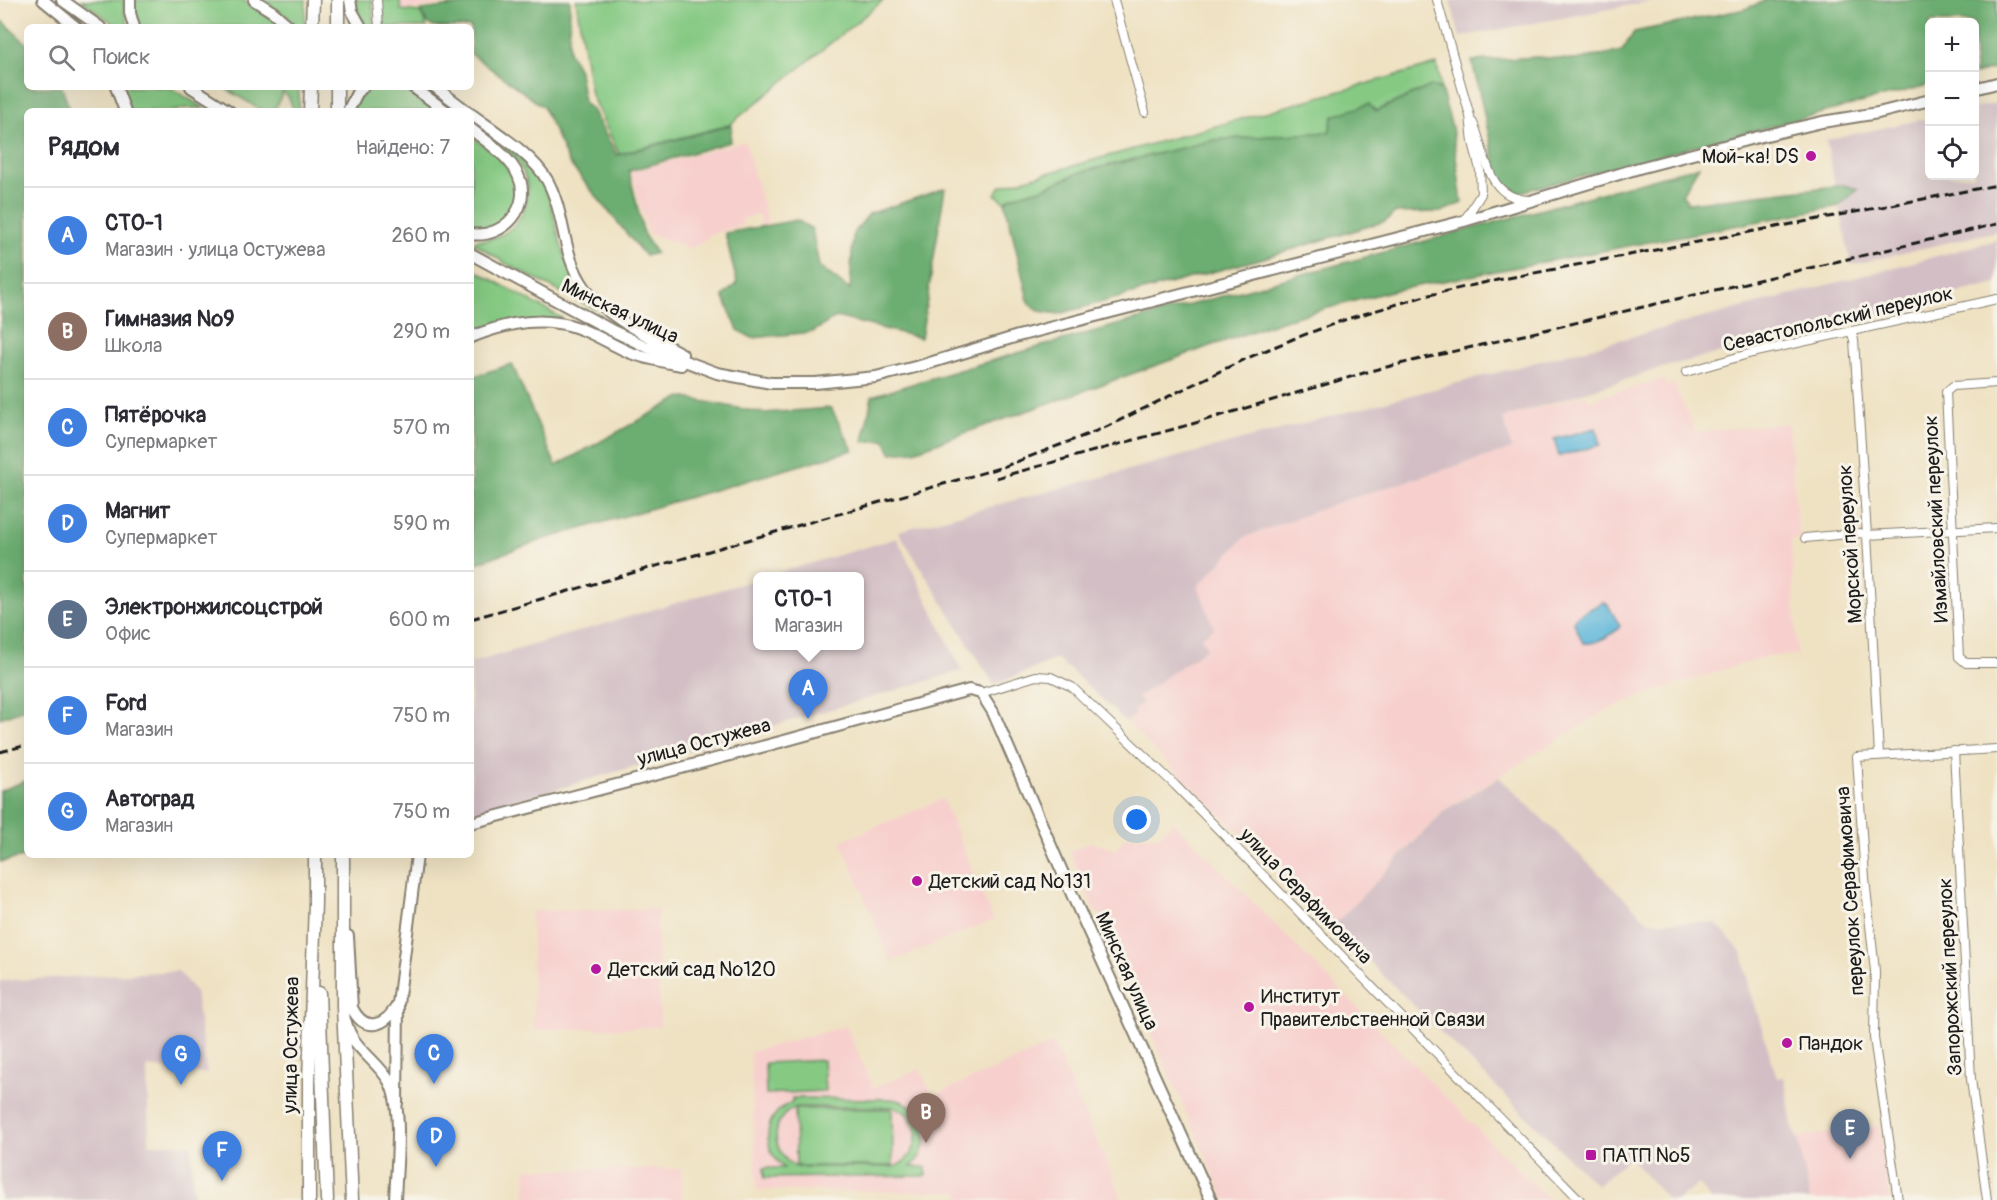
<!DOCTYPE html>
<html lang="ru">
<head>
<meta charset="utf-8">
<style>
	:root { --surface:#fff; --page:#f2f2f3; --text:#2b2b33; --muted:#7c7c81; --line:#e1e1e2; --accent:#b5179e }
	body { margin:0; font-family:Pangolin,sans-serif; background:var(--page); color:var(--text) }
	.controls { position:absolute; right:18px; top:18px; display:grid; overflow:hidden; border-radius:9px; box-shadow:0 6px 24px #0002 }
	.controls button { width:54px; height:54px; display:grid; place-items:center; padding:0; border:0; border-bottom:2px solid var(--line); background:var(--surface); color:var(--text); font:30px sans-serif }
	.you { position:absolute; left:1137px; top:820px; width:21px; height:21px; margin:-15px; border:4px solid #fff; border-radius:50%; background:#1a73e8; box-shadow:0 0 0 9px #1a73e833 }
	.badge { display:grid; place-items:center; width:39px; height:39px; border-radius:50%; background:var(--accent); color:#fff; font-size:20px; font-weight:700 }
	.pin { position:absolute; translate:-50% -50px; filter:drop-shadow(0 2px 3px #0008) }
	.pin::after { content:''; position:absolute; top:32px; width:21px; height:18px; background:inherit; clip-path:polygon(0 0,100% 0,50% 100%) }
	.popup { position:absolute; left:753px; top:572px; width:111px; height:78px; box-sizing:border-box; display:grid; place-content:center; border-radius:9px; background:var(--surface); filter:drop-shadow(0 2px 4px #0005); font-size:20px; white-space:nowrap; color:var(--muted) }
	.popup b { font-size:22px; color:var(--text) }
	.popup::after { content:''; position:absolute; left:50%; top:100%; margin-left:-12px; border:12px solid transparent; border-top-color:var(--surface) }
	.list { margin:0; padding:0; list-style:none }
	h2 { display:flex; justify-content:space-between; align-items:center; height:78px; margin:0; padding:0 24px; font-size:26px }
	h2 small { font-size:20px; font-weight:400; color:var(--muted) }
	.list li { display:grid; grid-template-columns:39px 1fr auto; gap:18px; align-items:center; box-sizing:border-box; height:96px; padding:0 24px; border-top:2px solid var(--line) }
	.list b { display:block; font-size:22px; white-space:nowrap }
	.list p { margin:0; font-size:20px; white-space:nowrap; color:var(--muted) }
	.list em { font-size:20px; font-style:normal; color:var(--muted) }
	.icon { flex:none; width:33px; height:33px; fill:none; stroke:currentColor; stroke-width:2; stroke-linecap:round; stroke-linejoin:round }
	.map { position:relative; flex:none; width:1997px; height:1200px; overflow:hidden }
	.search { position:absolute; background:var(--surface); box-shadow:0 6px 24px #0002; left:24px; top:24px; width:450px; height:66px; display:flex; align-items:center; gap:15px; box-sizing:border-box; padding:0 21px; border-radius:9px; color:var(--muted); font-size:22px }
	.panel { position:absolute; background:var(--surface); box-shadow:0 6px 24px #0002; left:24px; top:108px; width:450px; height:750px; border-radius:9px }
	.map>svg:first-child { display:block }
	.built { fill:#f7d0ce }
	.industrial { fill:#d2bec4 }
	.green { fill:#85c983; stroke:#507250; stroke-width:1.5; fill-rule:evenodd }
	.forest { fill:#6cad71; stroke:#446446; stroke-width:1.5 }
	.water { fill:#5cb6d9; stroke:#3c697a; stroke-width:1.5 }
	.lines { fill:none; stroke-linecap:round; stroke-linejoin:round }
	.minor-casing { stroke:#867f70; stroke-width:10 }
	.tertiary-casing { stroke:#867f70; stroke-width:14 }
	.primary-casing { stroke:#867f70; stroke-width:15 }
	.minor { stroke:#fff; stroke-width:8 }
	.tertiary { stroke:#fff; stroke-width:10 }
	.primary { stroke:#fff; stroke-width:12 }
	.rail { stroke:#1c1c1c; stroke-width:3; stroke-dasharray:9 4.5; stroke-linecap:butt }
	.poi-dot { fill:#b5179e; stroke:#f7f3e8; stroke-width:2 }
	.labels { text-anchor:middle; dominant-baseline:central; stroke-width:6; stroke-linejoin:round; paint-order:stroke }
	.poi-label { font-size:20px; fill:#1c1c1c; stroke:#f7f3e8; text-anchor:start }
	.street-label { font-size:20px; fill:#1c1c1c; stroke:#f7f3e8 }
</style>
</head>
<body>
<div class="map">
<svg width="1997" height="1200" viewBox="0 0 1997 1200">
	<rect width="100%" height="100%" fill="#f7f3e8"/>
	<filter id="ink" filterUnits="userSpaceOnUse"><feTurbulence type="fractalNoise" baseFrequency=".0167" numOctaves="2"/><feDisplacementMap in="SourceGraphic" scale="12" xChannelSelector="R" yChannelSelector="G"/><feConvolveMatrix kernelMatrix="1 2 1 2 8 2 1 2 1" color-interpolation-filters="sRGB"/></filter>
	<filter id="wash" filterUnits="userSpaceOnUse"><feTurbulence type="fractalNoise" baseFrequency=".008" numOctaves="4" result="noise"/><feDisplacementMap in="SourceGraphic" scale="24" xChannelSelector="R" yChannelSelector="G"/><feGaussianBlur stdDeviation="1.35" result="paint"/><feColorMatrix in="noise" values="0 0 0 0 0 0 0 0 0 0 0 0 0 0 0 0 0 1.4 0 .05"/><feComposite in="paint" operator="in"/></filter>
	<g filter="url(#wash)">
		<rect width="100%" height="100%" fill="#efe2c3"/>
		<!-- built -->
		<g class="built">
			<polygon points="400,0 479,0 401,10"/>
			<polygon points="745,141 768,224 761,225 758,214 742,219 743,225 711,234 698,245 688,248 648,233 631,172"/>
			<polygon points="1664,379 1666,386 1673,383 1696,432 1788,423 1799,539 1791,540 1797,655 1769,656 1640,696 1605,711 1445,809 1333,926 1126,722 1135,714 1133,711 1138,697 1207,648 1200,637 1214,628 1197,586 1245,537 1342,501 1512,449 1503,418 1586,394 1589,400"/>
			<polygon points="943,799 993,920 891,962 841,841"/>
			<polygon points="1173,821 1498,1150 1550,1200 1225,1200 1114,950 1117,942 1105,916 1095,912 1070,852 1090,842 1116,850 1125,837 1159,836"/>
			<polygon points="657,909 660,1027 534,1030 531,911"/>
			<polygon points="846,1026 873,1088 920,1069 933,1096 1053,1043 1123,1200 959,1200 959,1192 757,1190 750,1052"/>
			<polygon points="1879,1126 1890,1200 1810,1200 1797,1137"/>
			<rect x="526" y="1169" width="155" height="31"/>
		</g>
		<!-- industrial -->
		<g class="industrial">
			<polygon points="1450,0 1658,0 1460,37"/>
			<polygon points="1997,103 1997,231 1851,265 1826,140 1929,118 1930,176 1974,176 1975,108"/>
			<polygon points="1997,240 1997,283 1675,364 1503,418 1512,449 1342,501 1245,537 1198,586 1214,628 1201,637 1207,648 1138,697 1143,703 1133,711 1135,714 1126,722 1075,674 1056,659 994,685 898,531"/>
			<polygon points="897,538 962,671 471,814 471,663 757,579 757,646 859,646 859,576 767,576"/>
			<polygon points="1499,777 1648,921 1715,923 1742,952 1749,986 1777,1078 1784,1077 1792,1125 1799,1143 1810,1200 1711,1200 1699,1184 1677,1200 1668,1200 1629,1157 1597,1186 1333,926 1445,810"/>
			<polygon points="178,971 195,991 207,1074 147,1067 149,1144 191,1144 194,1200 0,1200 0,981"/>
		</g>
		<!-- green -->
		<g class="green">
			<polygon points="81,0 124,0 124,11 129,27 118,27"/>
			<polygon points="133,0 243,0 284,27 140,27 135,15"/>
			<polygon points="261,0 306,0 305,27 297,27 287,17"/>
			<polygon points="354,0 372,0 374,27 365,27 359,15"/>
			<polygon points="381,0 400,0 401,10 420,12 427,27 383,27"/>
			<polygon points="576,0 884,0 729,125 619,154 591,95"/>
			<polygon points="1437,64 1441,89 1431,86 1329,132 1215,140 1081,172 1044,188 1011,197 1005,202 995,194 1001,186"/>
			<polygon points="121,87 169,87 204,108 186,108 175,111 129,111"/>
			<polygon points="223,87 299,87 299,111 294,111 289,98 283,92 274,111 263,111"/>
			<polygon points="373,87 404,88 436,111 352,111 360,95"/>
			<path d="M471 121C493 137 523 153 539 177 549 191 552 208 556 225 563 256 573 283 595 307V310L505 263 474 243 476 240C485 240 494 239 503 234 526 220 535 189 520 166 508 148 488 137 471 124Z"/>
			<path d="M471 136C483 145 497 154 507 165 526 187 516 220 489 229 484 231 477 229 471 229Z"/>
			<polygon points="471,268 562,318 471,332 473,297"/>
			<polygon points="823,1060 825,1091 766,1094 765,1063"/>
			<path d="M792 1098 892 1099C927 1103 936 1145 911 1167H926V1176L764 1178V1168H784C761 1147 762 1116 792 1102ZM797 1107H892C925 1114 923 1156 894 1167H796C771 1154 768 1117 797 1107Z"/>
			<polygon points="795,1109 892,1109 893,1166 796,1166"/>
		</g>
		<!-- forest -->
		<g class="forest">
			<polygon points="497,0 570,0 569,51 579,70 584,104 591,108 617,155 732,125 730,142 629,171 644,235 656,253 645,256 569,163 543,107 471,54 471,27 433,27 427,23 421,10"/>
			<polygon points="1767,0 1997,0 1997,68 1975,74 1974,22 1930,22 1929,85 1517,193 1505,188 1500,184 1472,61 1537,57 1575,60 1622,51 1634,32 1745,9"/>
			<polygon points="0,19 27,44 27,87 62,87 70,111 27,111 27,708 0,718 0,326 2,319 0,306"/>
			<polygon points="1431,86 1441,89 1452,127 1462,203 1441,212 1394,213 1386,221 1260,259 1059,314 1039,311 1029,304 1005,202 1011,197 1044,188 1081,172 1215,140 1329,132 1333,116 1369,104 1376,111"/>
			<path d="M1699 166 1682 194 1689 203 1844 185 1858 189 1839 206 1391 291 1284 320 914 451 891 453 885 440 863 442 872 396C1146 313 1424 243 1699 166Z"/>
			<polygon points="945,188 921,338 836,317 813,332 752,338 738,330 723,296 737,283 725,233 797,220 812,229 819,266 850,290 853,234 869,214"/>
			<polygon points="512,364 556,466 681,397 764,413 831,408 853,450 542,540 471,565 471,377"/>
			<polygon points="27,780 27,855 33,855 0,862 0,791"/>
		</g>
		<!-- water -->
		<g class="water">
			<polygon points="1596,428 1600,445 1559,456 1554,439"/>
			<path d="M1603 602 1608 605 1620 626C1614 635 1594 645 1583 643L1574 623 1577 616Z"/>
		</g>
	</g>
	<g filter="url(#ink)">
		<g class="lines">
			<defs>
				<g id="minor">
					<polyline points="377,0 379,27"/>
					<polyline points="1114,0 1145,112"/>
					<polyline points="1437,0 1470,116 1473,142 1480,170 1481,194 1464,221"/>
					<path d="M1473 123C1487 154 1485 197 1528 200"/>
					<polyline points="1851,331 1854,340 1867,535 1879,755"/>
					<polyline points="1686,372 1752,353 1997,299"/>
					<polyline points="1997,383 1953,386 1946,392 1959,657 1966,663 1997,663"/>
					<polyline points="1805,538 1860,533 1867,535 1997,528"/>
					<polyline points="981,693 1036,676 1051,677 1072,687 1175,785 1580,1200"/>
					<polyline points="1954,751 1971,1079 1987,1200"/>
					<polyline points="1898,1200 1874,1038 1875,971 1865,879 1857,757 1997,749"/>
				</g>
				<g id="tertiary">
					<polyline points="43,0 76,27"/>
					<polyline points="62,0 100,27"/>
					<polyline points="130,0 130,13 134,27"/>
					<polyline points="254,0 273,12 290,27"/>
					<polyline points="350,0 352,11 361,27"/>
					<polyline points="116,87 125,111"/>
					<polyline points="191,87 229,111"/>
					<polyline points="413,87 446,111"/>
					<polyline points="435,87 467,111"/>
					<polyline points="1974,89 1997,83"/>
					<polyline points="348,111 357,93 363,87"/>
					<path d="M471 114C495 132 532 154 547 180 566 214 561 255 585 288 608 319 649 336 682 354"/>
					<path d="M471 129C487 142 509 156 518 175 533 206 504 239 471 234"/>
					<polyline points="471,254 611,330 647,347 717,373 771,383 815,383 876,377 923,365 1018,336 1464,221 1639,168 1758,137 1822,122 1878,113 1930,100"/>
					<path d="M471 337C499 326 528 318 558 323 584 326 607 343 631 353 647 359 665 362 681 365"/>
					<polyline points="471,823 784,741 969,690 981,693 993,712 1074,899 1211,1200"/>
					<path d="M348 936 352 1008C365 1034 386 1026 398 1004"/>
					<path d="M346 1022C351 1047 377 1060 389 1081 404 1108 396 1168 395 1200"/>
					<polyline points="397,1103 398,1004 417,855"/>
				</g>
				<g id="primary">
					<polyline points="312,27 313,0"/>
					<polyline points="338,27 338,0"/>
					<polyline points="337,87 337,111"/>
					<polyline points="310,111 311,87"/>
					<polyline points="343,855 343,1006 352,1200"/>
					<polyline points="319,993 327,1200"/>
					<polyline points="309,1200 309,1081 315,902 315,855"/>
				</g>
			</defs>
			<!-- minor casing -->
			<use href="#minor" class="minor-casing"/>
			<!-- tertiary casing -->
			<use href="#tertiary" class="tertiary-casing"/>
			<!-- primary casing -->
			<use href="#primary" class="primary-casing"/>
			<!-- minor -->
			<use href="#minor" class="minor"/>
			<!-- tertiary -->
			<use href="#tertiary" class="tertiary"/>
			<!-- primary -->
			<use href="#primary" class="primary"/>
			<!-- rail -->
			<g class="rail">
				<polyline points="996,478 1192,424 1374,370 1997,224"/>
				<polyline points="471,619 1003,467 1104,428 1243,360 1293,339 1347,319 1425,296 1487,282 1997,185"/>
				<polyline points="0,752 27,745"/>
			</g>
		</g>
	</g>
	<!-- markers -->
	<g class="poi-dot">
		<circle cx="1811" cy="156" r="6"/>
		<circle cx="917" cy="881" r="6"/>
		<circle cx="596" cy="969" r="6"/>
		<circle cx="1249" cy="1007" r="6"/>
		<circle cx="1787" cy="1043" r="6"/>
		<rect x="1585" y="1149" width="12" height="12" rx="3"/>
	</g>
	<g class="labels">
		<!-- poi labels -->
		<g class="poi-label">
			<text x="1799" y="156" text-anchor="end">Мой-ка! DS</text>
			<text x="929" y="881">Детский сад №131</text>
			<text x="608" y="969">Детский сад №120</text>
			<text x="1261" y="996">Институт<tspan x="1261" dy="23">Правительственной Связи</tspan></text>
			<text x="1799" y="1043">Пандок</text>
			<text x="1603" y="1155">ПАТП №5</text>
		</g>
		<!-- street labels -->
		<g class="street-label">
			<text transform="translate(620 311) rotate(25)">Минская улица</text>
			<text transform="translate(1838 319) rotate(-13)">Севастопольский переулок</text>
			<text transform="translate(1936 519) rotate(-93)">Измайловский переулок</text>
			<text transform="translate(1850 544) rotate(-94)">Морской переулок</text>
			<text transform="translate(704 742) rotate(-15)">улица Остужева</text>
			<text transform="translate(1850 891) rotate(-94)">переулок Серафимовича</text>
			<text transform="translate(1306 896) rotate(46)">улица Серафимовича</text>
			<text transform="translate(1127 971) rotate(66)">Минская улица</text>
			<text transform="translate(1950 977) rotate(-93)">Запорожский переулок</text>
			<text transform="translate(291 1045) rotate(-89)">улица Остужева</text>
		</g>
	</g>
</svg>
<div class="controls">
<button>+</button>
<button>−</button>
<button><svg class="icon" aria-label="locate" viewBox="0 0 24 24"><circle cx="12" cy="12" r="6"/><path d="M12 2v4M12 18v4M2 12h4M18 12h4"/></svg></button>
</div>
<div class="you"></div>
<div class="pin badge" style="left:808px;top:719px;background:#3f7fe0">A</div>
<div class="popup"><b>СТО-1</b>Магазин</div>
<div class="pin badge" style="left:926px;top:1143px;background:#8d6e63">B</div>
<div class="pin badge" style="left:434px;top:1084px;background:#3f7fe0">C</div>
<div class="pin badge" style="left:436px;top:1167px;background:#3f7fe0">D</div>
<div class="pin badge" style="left:1850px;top:1159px;background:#5c6f8a">E</div>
<div class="pin badge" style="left:222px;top:1181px;background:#3f7fe0">F</div>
<div class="pin badge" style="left:181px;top:1085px;background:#3f7fe0">G</div>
<div class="search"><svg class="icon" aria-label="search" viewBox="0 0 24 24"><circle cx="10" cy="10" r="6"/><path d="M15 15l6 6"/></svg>Поиск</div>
<section class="panel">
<h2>Рядом<small>Найдено: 7</small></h2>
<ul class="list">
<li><span class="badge" style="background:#3f7fe0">A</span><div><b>СТО-1</b><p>Магазин · улица Остужева</p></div><em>260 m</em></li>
<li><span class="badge" style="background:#8d6e63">B</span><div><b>Гимназия №9</b><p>Школа</p></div><em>290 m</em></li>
<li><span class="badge" style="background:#3f7fe0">C</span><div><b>Пятёрочка</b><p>Супермаркет</p></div><em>570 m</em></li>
<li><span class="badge" style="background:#3f7fe0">D</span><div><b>Магнит</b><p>Супермаркет</p></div><em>590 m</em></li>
<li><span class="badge" style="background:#5c6f8a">E</span><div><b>Электронжилсоцстрой</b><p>Офис</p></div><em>600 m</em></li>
<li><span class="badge" style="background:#3f7fe0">F</span><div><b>Ford</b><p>Магазин</p></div><em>750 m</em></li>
<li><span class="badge" style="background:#3f7fe0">G</span><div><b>Автоград</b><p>Магазин</p></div><em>750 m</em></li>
</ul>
</section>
</div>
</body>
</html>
